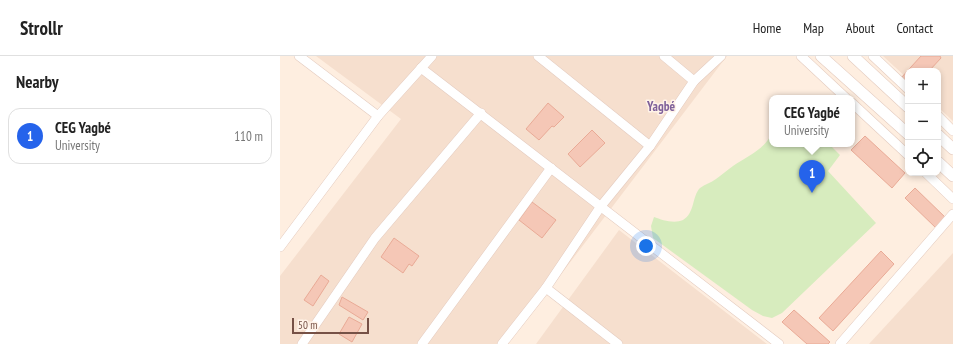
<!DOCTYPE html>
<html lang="en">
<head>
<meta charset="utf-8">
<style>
	:root { --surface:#fff; --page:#f2f2f2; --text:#222; --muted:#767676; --line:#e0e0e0; --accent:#2563eb }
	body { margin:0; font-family:"PT Sans Narrow",sans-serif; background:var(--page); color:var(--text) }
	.controls { position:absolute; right:12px; top:12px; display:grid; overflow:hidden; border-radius:8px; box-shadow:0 2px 6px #0003 }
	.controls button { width:36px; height:36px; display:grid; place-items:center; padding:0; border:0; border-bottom:1px solid var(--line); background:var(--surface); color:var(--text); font:20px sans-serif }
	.scale { position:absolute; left:12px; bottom:10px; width:77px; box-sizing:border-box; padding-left:4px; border:2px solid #765146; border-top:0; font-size:11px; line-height:14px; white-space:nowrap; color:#765146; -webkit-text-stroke:3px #fff3e8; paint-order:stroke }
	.you { position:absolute; left:366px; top:190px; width:14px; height:14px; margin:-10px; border:3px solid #fff; border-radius:50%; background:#1a73e8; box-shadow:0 0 0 6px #1a73e833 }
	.badge { display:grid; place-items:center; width:26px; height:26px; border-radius:50%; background:var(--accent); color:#fff; font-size:13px; font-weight:700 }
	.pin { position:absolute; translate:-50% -33px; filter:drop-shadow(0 1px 2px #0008) }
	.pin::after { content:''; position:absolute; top:21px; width:14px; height:12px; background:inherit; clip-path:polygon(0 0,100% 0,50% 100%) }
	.popup { position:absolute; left:489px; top:39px; width:86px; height:52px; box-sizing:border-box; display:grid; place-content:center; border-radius:8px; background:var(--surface); filter:drop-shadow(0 1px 3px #0005); font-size:13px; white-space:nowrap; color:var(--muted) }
	.popup b { font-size:15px; color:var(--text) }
	.popup::after { content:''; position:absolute; left:50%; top:100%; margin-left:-8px; border:8px solid transparent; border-top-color:var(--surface) }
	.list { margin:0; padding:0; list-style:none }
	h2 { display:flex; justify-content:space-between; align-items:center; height:52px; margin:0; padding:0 16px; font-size:17px }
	h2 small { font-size:13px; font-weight:400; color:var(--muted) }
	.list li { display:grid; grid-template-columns:26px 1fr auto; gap:12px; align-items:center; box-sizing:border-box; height:56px; margin:0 8px 8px; padding:0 8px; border:1px solid var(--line); border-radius:12px }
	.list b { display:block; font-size:15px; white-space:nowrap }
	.list p { margin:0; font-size:13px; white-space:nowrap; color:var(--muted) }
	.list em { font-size:13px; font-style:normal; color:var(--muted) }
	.icon { flex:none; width:22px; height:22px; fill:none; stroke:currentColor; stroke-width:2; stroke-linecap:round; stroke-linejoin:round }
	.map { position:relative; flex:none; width:673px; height:288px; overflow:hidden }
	header { display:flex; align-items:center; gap:24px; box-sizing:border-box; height:56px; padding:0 20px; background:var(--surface); border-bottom:1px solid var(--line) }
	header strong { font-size:19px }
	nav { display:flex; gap:22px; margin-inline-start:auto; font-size:14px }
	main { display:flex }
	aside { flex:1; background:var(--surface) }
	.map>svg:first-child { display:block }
	.residential { fill:#f6dfce }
	.green { fill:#d7ecbe }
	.building { fill:#f5c7b6; stroke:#e9aa96 }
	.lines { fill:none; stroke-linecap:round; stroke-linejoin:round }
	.minor-casing { stroke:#e4cbbf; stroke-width:10 }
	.tertiary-casing { stroke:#e4cbbf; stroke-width:12 }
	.minor { stroke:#fff; stroke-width:9 }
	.tertiary { stroke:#fff; stroke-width:11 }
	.labels { text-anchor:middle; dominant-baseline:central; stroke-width:3; stroke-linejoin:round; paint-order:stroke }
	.neighbourhood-label { font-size:13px; font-weight:bold; fill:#7f619a; stroke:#fff3e8 }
</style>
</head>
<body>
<header>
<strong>Strollr</strong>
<nav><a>Home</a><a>Map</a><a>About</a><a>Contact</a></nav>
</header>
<main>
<aside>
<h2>Nearby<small></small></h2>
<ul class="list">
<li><span class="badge">1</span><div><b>CEG Yagbé</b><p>University</p></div><em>110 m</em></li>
</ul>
</aside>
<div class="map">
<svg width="673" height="288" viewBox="0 0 673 288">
	<rect width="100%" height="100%" fill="#feeee0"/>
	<!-- residential -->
	<g class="residential">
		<polygon points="36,0 447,0 228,288 0,288 0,220 121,63"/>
		<polygon points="603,0 673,0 673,65 658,51 658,15 628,15 628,23"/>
		<polygon points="339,174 487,288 256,288"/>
		<polygon points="673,197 673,288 589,288"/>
	</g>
	<!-- green -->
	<path class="green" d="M492 77V88H549L560 99 548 115 596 167 502 257 492 262 483 260 472 254 373 182 371 170 374 161C382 164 394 168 403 164 415 157 412 140 420 132 425 128 431 127 436 123 442 119 447 114 453 110 468 100 484 94 492 77Z"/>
	<!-- building -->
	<g class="building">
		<polygon points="641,0 660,0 661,2 649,15 628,15 628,28 621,22"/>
		<polygon points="268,47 284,61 274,71 272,70 259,84 246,73"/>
		<polygon points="312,74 325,87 300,111 288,98"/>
		<polygon points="585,80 625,117 612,132 571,94"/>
		<polygon points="635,132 667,163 657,173 625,142"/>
		<polygon points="252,146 276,164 262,182 239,164"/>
		<polygon points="114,182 139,200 132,210 129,208 123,217 101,201"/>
		<polygon points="601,195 614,208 553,275 539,262"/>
		<polygon points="41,219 49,225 33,250 24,244"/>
		<polygon points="62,241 88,256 83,264 59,249"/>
		<polygon points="514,254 550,286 548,288 527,288 502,266"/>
		<polygon points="69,261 82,268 72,286 59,278"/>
	</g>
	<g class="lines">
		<defs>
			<g id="minor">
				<polyline points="19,0 98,60"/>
				<polyline points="258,0 370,90"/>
				<polyline points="384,0 414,25"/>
				<polyline points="521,0 566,42"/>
				<polyline points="593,0 628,33"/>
				<polyline points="141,12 499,288"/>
				<polyline points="572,47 628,99"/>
				<polyline points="658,60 673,75"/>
				<polyline points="646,117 673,143"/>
				<polyline points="0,191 98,60 152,0"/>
				<polyline points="266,232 338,288"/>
				<polyline points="22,288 95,182 201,57"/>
				<polyline points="142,288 271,112"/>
				<polyline points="222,288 266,232 321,150 370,90 414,25 441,0"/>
				<polyline points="560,288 673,158"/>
			</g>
			<g id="tertiary">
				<polyline points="541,0 628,78"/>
				<polyline points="573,0 628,51"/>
				<polyline points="658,79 673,93"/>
				<polyline points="658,106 673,120"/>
			</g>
		</defs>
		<!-- minor casing -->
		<use href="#minor" class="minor-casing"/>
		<!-- tertiary casing -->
		<use href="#tertiary" class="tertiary-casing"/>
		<!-- minor -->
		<use href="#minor" class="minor"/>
		<!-- tertiary -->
		<use href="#tertiary" class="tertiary"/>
	</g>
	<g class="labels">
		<!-- neighbourhood labels -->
		<g class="neighbourhood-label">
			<text x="381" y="50">Yagbé</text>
		</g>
	</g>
</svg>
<div class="controls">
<button>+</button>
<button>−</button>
<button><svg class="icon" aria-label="locate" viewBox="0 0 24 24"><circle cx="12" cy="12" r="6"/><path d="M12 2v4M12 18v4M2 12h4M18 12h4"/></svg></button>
</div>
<div class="scale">50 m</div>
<div class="you"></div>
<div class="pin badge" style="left:532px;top:137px">1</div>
<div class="popup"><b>CEG Yagbé</b>University</div>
</div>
</main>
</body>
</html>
